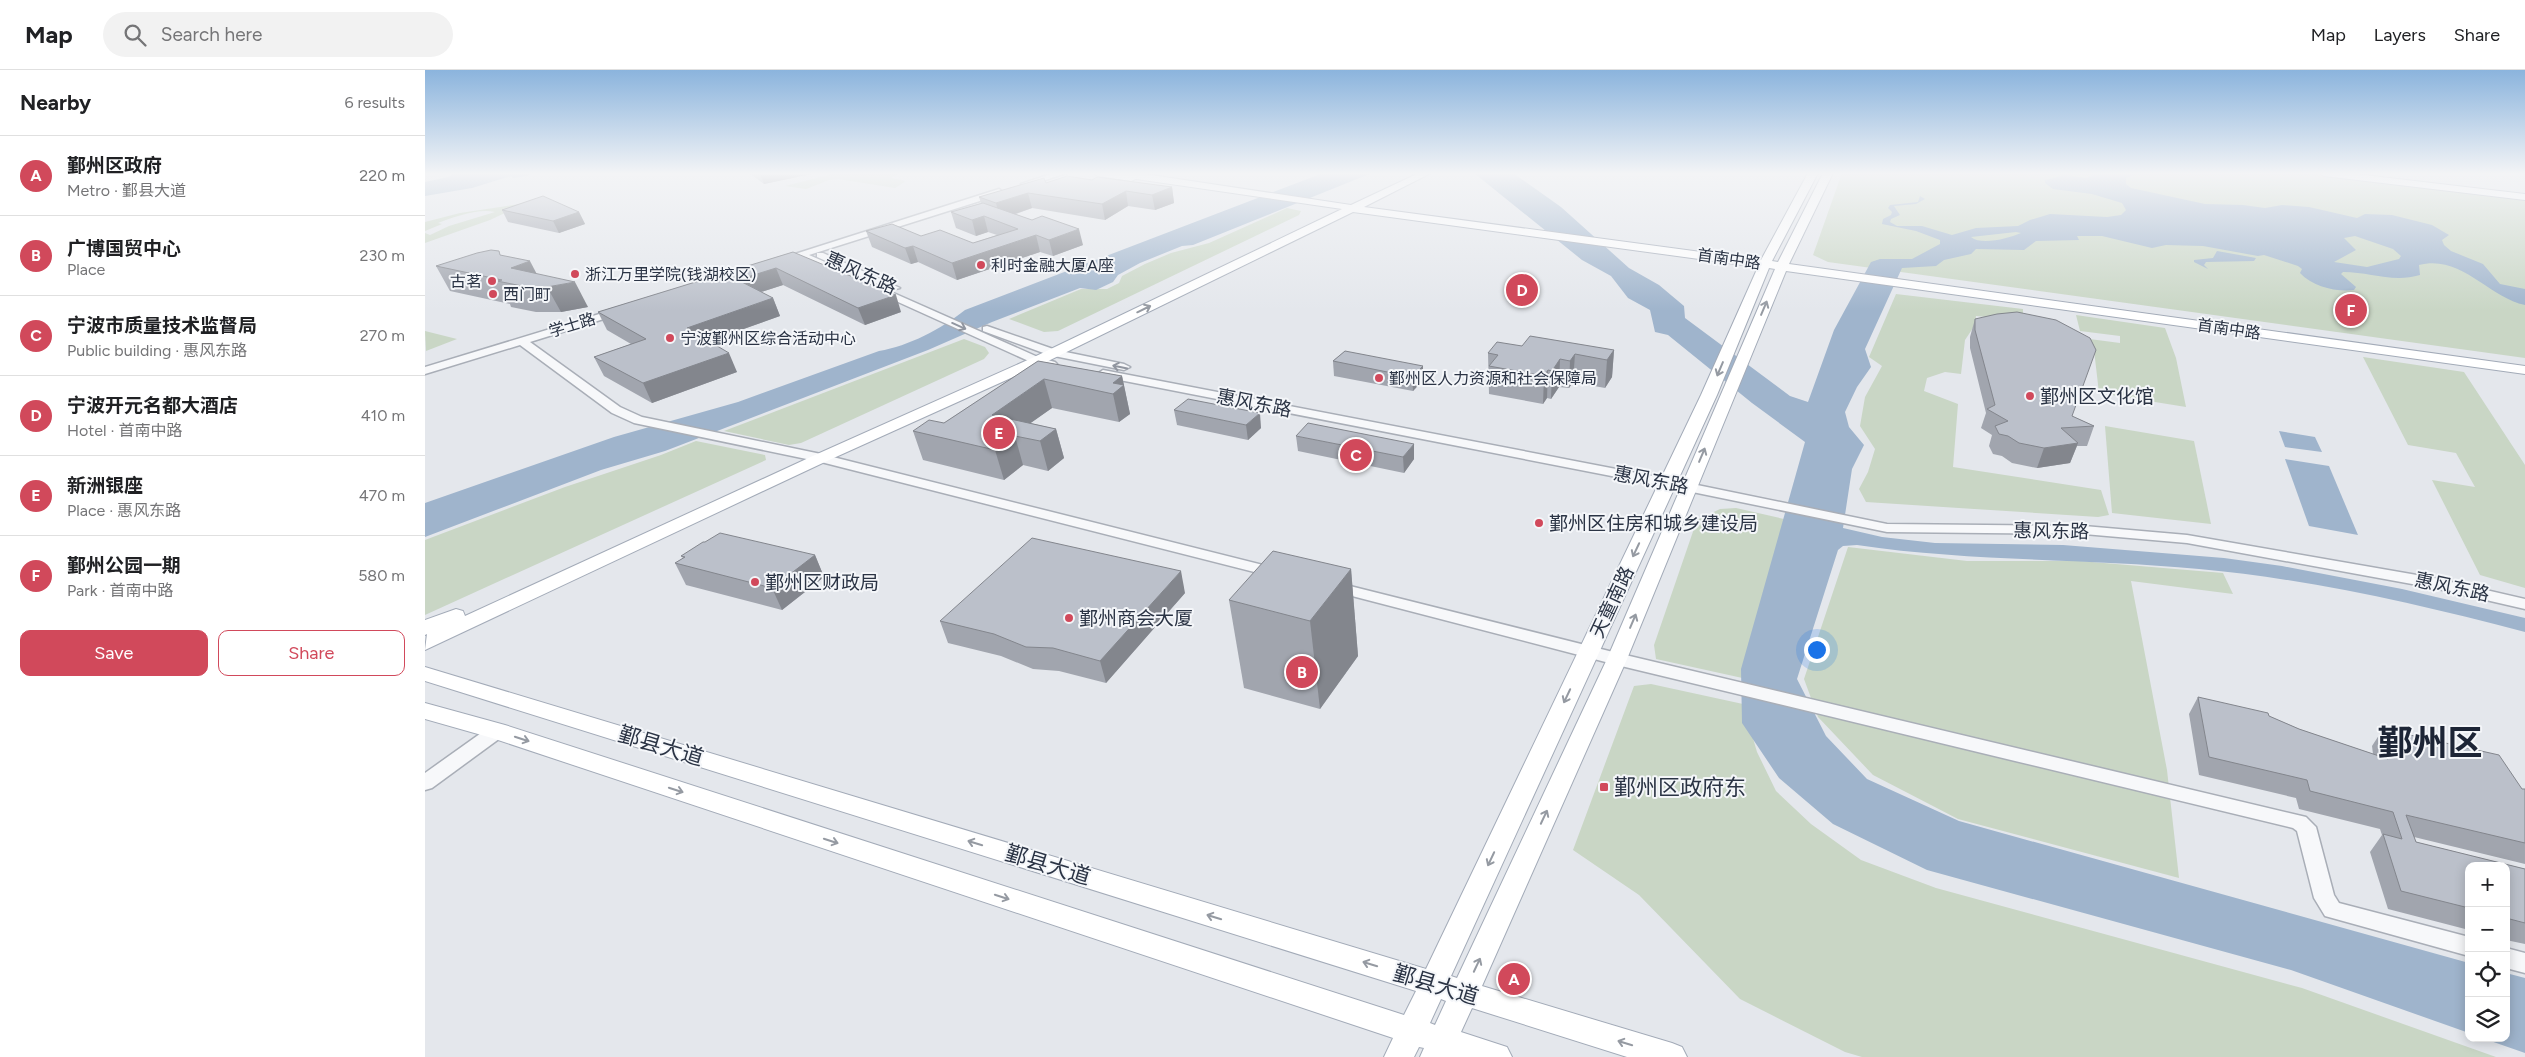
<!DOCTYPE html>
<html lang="en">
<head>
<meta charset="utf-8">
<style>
	:root { --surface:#fff; --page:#f2f2f2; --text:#202124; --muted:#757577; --line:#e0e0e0; --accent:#d1495b }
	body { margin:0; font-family:Figtree,"Noto Sans SC",sans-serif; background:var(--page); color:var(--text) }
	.controls { position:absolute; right:15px; bottom:15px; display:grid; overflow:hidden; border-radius:10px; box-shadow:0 2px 12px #0003 }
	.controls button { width:45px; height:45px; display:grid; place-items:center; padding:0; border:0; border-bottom:1px solid var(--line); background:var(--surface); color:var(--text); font:25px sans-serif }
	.you { position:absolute; left:1391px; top:579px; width:18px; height:18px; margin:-12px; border:4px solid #fff; border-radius:50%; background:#1a73e8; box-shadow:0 0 0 8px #1a73e833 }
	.badge { display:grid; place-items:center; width:32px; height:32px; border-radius:50%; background:var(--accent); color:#fff; font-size:16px; font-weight:700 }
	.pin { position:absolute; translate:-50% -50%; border:2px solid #fff; box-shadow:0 1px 5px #0006 }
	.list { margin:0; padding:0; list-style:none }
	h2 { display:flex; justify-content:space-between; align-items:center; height:65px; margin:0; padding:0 20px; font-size:21px }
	h2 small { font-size:16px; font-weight:400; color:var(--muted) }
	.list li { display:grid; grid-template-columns:32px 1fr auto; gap:15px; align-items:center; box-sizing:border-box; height:80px; padding:0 20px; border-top:1px solid var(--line) }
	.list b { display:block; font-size:19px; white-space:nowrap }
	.list p { margin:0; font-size:16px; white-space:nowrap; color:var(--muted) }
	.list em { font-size:16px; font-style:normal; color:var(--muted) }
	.actions { display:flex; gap:10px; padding:15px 20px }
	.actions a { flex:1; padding:11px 0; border:1px solid var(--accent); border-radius:10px; text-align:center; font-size:18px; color:var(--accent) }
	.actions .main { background:var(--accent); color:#fff }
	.icon { flex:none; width:28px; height:28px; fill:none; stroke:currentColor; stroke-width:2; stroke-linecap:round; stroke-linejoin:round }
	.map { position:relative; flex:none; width:2100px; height:987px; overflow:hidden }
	header { display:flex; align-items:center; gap:30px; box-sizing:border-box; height:70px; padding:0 25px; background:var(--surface); border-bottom:1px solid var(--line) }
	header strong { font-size:24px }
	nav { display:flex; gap:28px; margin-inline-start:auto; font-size:18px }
	.search { width:350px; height:45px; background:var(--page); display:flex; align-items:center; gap:12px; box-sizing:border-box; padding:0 18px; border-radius:28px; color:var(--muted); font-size:19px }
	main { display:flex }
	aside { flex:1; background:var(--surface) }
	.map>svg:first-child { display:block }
	.green { fill:#c9d6c5 }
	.water { fill:#9fb4cc; fill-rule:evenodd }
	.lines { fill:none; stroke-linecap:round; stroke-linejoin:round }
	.minor-casing { stroke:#a9aeb7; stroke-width:3 }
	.major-casing { stroke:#a3abb8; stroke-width:2 }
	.minor { fill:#f7f8fa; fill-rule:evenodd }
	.major { fill:#fff; fill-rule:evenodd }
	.wall { fill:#a1a5ae }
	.shaded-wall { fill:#83868d }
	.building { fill:#bbc0ca; stroke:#83868d }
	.oneway { stroke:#959aa2 }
	.oneway2 { stroke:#9196a0 }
	.poi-dot { fill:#d1495b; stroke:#f4f6f9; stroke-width:2 }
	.labels { text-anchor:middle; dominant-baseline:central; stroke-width:4; stroke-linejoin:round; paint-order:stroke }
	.far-street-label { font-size:16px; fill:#2b3445; stroke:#f4f6f9 }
	.far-poi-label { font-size:16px; fill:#2b3445; stroke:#f4f6f9; text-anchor:start }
	.street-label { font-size:19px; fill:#2b3445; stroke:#f4f6f9 }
	.poi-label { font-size:19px; fill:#2b3445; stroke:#f4f6f9; text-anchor:start }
	.near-street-label { font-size:22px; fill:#2b3445; stroke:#f4f6f9 }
	.near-poi-label { font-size:22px; fill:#2b3445; stroke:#f4f6f9; text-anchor:start }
	.near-town-label { font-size:35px; font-weight:bold; fill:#1d2536; stroke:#f4f6f9 }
</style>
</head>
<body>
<header>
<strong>Map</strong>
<div class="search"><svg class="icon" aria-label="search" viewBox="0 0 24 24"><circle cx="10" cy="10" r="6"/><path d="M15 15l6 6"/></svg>Search here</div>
<nav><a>Map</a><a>Layers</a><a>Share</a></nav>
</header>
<main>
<aside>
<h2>Nearby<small>6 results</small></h2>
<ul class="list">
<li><span class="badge">A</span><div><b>鄞州区政府</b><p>Metro · 鄞县大道</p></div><em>220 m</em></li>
<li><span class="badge">B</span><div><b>广博国贸中心</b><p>Place</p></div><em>230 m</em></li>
<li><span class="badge">C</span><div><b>宁波市质量技术监督局</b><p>Public building · 惠风东路</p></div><em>270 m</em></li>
<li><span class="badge">D</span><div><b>宁波开元名都大酒店</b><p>Hotel · 首南中路</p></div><em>410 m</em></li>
<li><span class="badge">E</span><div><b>新洲银座</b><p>Place · 惠风东路</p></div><em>470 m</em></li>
<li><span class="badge">F</span><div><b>鄞州公园一期</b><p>Park · 首南中路</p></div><em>580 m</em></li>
</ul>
<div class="actions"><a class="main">Save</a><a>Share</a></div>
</aside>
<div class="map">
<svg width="2100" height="987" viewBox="0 0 2100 987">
	<rect width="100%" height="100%" fill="#e4e7ec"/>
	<!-- green -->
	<g class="green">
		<polygon points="411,103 467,103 472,105 466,108 481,111 470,118 413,109 404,110 381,119 360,116"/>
		<polygon points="1417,103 1881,103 2100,130 2100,288 1403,192 1388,185"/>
		<path d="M101 133 65 150 0 173V163L5 165 24 156 70 142C53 138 29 147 13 153L17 154 0 161V152L35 143Z"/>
		<polygon points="862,138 876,141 874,145 633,261 619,262 584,249 656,219 682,219 694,213 697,206 720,194 746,183 784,173"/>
		<polygon points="1471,224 1598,239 1598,248 1593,250 1551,246 1550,255 1540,270 1536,304 1520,302 1502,308 1499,321 1533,334 1528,397 1676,420 1684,445 1673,447 1441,432 1434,419 1443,402 1450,379 1435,356 1440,327 1457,296 1444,287"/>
		<polygon points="1651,245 1740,258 1751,288 1761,337 1674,323 1669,280 1657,268 1695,273 1695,266 1655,261"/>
		<polygon points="0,261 32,269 1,281"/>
		<polygon points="539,269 560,277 564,283 559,289 376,373 364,375 299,361"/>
		<polygon points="1938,287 2039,302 2100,395 2100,518 2055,505 2007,410 2050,417 2031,383 1983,375"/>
		<polygon points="1680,356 1769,371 1786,454 1687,443"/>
		<polygon points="271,371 340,385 341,390 0,545 0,470 140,417 236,385"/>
		<polygon points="1311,438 1359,449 1322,609 1231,589 1229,575 1272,450 1295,439"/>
		<polygon points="1423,477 1542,491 1655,491 1798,503 1808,524 1706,511 1742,700 1754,808 1533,749 1448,705 1393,647 1379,609"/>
		<polygon points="1226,614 1318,634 1332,682 1351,721 1386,754 1436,790 1511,818 1877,918 2071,987 1437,987 1420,982 1315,929 1214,825 1148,780 1209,616"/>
	</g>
	<!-- water -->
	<g class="water">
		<polygon points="30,103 105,103 102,106 88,108 86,106 47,118 0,126 0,112 23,107"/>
		<path d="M898 103H947L768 175 757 176 715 193 693 205 688 212 671 220 655 218 567 252 503 280 240 381 176 400 0 467V433L189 367 313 332 454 281C484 276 516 259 540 240Z"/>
		<path d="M1049 103H1088L1136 137 1204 198 1234 215 1259 236 1260 248 1365 326 1383 332 1409 260 1446 192 1455 189H1487L1515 174V170L1491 161 1457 154 1458 149 1466 145 1467 142 1463 138 1465 135 1493 132 1495 126 1500 129 1491 134 1469 136 1475 145 1466 149 1465 152 1472 156H1497L1527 165 1551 158 1593 156 1605 150 1625 144 1682 147 1696 145 1701 140 1697 133 1667 124 1628 119 1620 113V110L1640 105 1661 108 1675 103H1711L1701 108V114L1706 118 1780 134 1818 135 1840 138 1857 135 1884 137 1932 148 1940 144 1967 145 2007 155 2024 165 2017 170 2019 175 2026 181 2058 194 2075 214 2100 219V235C2063 227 2036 184 1994 195L1995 205C1968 213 1945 202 1918 202L1916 204 1931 217 1929 220C1911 222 1888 217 1875 203L1877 199 1873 196 1839 185 1833 186 1778 176 1741 175 1727 178 1677 166H1652L1654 170 1611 171 1599 180 1551 179 1546 184 1519 190 1511 196 1477 198 1440 279 1446 297 1432 317 1420 342 1424 357 1439 375 1427 399 1418 458 1457 467 1510 473 1638 475 1799 488 1857 496 1977 519 2100 548V562C1993 534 1884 509 1774 499 1660 488 1545 492 1432 475L1418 476 1413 480 1372 609 1401 666 1442 709 1534 751 2044 893V963L1866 900 1502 800 1408 754 1354 708 1317 653 1316 599 1380 372 1327 333 1243 265 1230 262 1225 240 1203 228 1186 206 1157 190ZM1591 162 1596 163C1584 168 1557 176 1546 167ZM1930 166 1968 179 1976 186 1974 189 1942 197 1909 192 1931 180 1919 168Z"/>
		<polygon points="1792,181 1831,188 1829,191 1781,192 1779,195 1783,199 1769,192 1769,190 1788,188"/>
		<polygon points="1854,361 1890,367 1897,382 1860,377"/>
		<polygon points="1860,389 1904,396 1933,465 1884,456"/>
		<polygon points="2081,903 2100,908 2100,983 2057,968 2081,968"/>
	</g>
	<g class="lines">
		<defs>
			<g id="minor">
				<polygon points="629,103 641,103 600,117 596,114"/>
				<polygon points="574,119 578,122 577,124 384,185 407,195 407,199 401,199 370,184"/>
				<polygon points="392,183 398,183 475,218 466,220 392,187"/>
				<polygon points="455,217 615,288 630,292 632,294 626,297 608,293 451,222 450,220"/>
				<polygon points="194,238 199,241 198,243 105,272 195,337 217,347 396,384 858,500 861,503 853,508 396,392 209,353 187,343 95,275 0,304 0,297"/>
				<polygon points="562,256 631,280 699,294 705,297 699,300 624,285 558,261 558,257"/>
				<polygon points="678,300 1243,409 1462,454 1659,456 1762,465 2009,508 2100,529 2100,539 2009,518 1762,473 1659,464 1462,462 1243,417 674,306 672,304"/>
				<polygon points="909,512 1192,583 1881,747 1891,757 1909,825 1914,833 2044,867 2044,886 1900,846 1889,828 1872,761 1868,758 1192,595 904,520 901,517"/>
				<polygon points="72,655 78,656 81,661 78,666 7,718 0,720 0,703 66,656"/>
				<polygon points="2081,878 2100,883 2100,903 2081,898"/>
			</g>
			<g id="major">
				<path d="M668 103H713L926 135 994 103H1006L939 137 1336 190 1383 103H1393L1347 191 1353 192 1398 103H1408L1364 194 2100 296V304L1361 201 1202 589 1057 916 1247 973 1257 977 1262 987H1202L1047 938 1036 962 1082 977 1087 987H995L999 978 994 977 989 987H959L968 968 67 668 0 649V633L80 655 979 945 991 921 0 611V597L1001 899 1276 325 1333 197 928 142 617 294 402 391 0 580 2 564 0 565V550L31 539 38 541 40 546 390 385 607 288 917 139 711 109 706 111 673 106ZM1344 198 1350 199 1182 589 1032 908 1026 906 1292 325ZM1016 929 1021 931 1010 955 1005 953Z"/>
				<polygon points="1894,103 1922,103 2100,124 2100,130 1899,106"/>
			</g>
		</defs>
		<!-- minor casing -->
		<use href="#minor" class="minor-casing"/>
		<!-- major casing -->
		<use href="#major" class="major-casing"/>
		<!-- minor -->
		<use href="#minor" class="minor"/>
		<!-- major -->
		<use href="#major" class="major"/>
	</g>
	<!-- wall -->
	<g class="wall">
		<polygon points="324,103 391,103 339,114"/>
		<polygon points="667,110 747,117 749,133 730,140 703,136 680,150 607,138 591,144 658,175 628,186 615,182 532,210 493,192 486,194 447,177 441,161 496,166 548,173 572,165 563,162 551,166 531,158 526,142 556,133 554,127 621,113"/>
		<polygon points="77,140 154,142 160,154 134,163 83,152"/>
		<polygon points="368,182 476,242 440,255 358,215 336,222 348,228 355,246 284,271 312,302 227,333 179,306 169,287 206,274 182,260 173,242"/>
		<polygon points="76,185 112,204 163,237 136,242 111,242 86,237 85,234 25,221 11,196"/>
		<polygon points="1550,249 1647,346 1669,356 1662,376 1652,376 1645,393 1612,398 1587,393 1577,386 1568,384 1564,376 1567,365 1556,358 1561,343 1545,278 1545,267"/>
		<polygon points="1097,276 1189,280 1187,307 1180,318 1148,312 1144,318 1134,317 1126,329 1122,328 1118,334 1064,324 1063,283"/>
		<polygon points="920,281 998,310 988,321 909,306 908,291"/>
		<polygon points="613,291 697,306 705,344 694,352 627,338 605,353 631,359 639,388 623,401 598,395 579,410 498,390 488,361 519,353"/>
		<polygon points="749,340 836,358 823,370 752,355"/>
		<polygon points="871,366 989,389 979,403 873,381"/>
		<polygon points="390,485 399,507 357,540 261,515 250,493 258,488 256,486"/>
		<polygon points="926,499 933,586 895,639 819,618 804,530"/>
		<polygon points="760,523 681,613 634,601 608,599 576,586 523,573 515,551"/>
		<polygon points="1773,627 1844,646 1874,659 1948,684 1947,676 1958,659 2097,719 2100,719 2100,794 1989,767 1991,772 2100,799 2100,874 2081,870 2081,796 2044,796 2044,860 1963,839 1945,782 1957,765 1955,759 1874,739 1871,728 1774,705 1764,644"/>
	</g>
	<!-- shaded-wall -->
	<g class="shaded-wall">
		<polygon points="335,103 391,103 339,114"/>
		<polygon points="747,117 749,133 730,140 727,125"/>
		<polygon points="701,121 703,136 680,150 677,134"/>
		<polygon points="603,123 607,138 575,149 571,133"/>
		<polygon points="154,142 160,154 134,163 128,151"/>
		<polygon points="559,146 563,162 551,166 547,150"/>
		<polygon points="654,159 658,175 628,186 624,170"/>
		<polygon points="611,165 615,182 532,210 527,193"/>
		<polygon points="488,176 493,192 486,194 480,178"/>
		<polygon points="105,191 118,216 86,198"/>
		<polygon points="351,198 358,215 320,227 313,210"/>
		<polygon points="150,212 163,237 136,242 122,217"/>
		<polygon points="471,225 476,242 440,255 433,238"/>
		<polygon points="348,228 355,246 271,276 262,258"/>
		<polygon points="1189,280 1187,307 1180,318 1182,290"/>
		<polygon points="304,283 312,302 227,333 218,313"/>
		<polygon points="1150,284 1148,312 1144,318 1145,291"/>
		<polygon points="1135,289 1134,317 1126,329 1127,301"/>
		<polygon points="998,296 998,310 988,321 987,307"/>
		<polygon points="1123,300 1122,328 1118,334 1119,306"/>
		<polygon points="697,306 705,344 694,352 688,324 688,313"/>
		<polygon points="619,309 627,338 576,374 567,345"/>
		<polygon points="835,343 836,358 823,370 821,355"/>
		<polygon points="631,359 639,388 623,401 615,371"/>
		<polygon points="590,366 598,395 579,410 570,380"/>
		<polygon points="1653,373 1645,393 1612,398 1619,378"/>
		<polygon points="989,374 989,389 979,403 978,387"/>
		<polygon points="390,485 399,507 357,540 347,518"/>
		<polygon points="926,499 933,586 895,639 885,551"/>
		<polygon points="756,501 760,523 681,613 675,591"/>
	</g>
	<!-- building -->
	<g class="building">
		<polygon points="642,106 667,110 672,107 747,117 727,125 701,121 677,134 603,123 571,133 554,127 619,108 621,113"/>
		<polygon points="118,126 154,142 128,151 77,140"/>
		<polygon points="558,133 607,150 617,146 654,159 624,170 611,165 527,193 488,176 480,178 441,161 467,154 496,166 515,160 548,173 593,159 559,146 547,150 526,142"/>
		<polygon points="66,180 74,181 75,185 105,191 86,198 150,212 122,217 97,216 72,211 77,210 11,196 52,183"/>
		<polygon points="368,182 471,225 433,238 351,198 313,210 348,228 262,258 304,283 218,313 169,287 221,269 173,242"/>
		<polygon points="1592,242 1631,250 1665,268 1671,280 1647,346 1669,356 1636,358 1653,373 1619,378 1594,373 1583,366 1574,364 1570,356 1583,351 1562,339 1570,335 1550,260 1550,249 1572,244"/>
		<polygon points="1105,266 1189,280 1182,290 1150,284 1145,291 1135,289 1127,301 1123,300 1119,306 1064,296 1073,285 1063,283 1072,272 1097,276"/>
		<polygon points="920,281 998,296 987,307 908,291"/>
		<polygon points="613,291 697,306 688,313 699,315 688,324 619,309 567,345 631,359 615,371 590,366 570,380 488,361 504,350 519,353"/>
		<polygon points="763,329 835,343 821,355 749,340"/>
		<polygon points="883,353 989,374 978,387 871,366"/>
		<polygon points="295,463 390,485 347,518 250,493 260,487 256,486 278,472 280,472"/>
		<polygon points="607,468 756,501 675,591 628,578 601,577 569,564 515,551"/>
		<polygon points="848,481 926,499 885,551 804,530"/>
		<polygon points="1773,627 1843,643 1844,646 1874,659 1963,689 1958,659 2074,685 2097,719 2100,719 2100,773 1981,745 1991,772 2100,799 2100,853 2081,848 2081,796 2044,796 2044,838 1976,821 1958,764 1977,769 1968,742 1885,721 1882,710 1784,687"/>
	</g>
	<!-- one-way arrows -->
	<defs><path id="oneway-shaft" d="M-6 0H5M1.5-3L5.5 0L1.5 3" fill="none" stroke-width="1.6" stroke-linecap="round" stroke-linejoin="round" transform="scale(1.25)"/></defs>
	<g class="oneway">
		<use href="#oneway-shaft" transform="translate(1339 238) rotate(-67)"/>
		<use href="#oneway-shaft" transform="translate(719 239) rotate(-26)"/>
		<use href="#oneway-shaft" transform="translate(1295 299) rotate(113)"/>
		<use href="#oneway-shaft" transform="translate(1277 385) rotate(-67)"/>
		<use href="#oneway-shaft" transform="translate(1211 480) rotate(115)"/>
		<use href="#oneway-shaft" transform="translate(1208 551) rotate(-67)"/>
		<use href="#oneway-shaft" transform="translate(1142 626) rotate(115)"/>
		<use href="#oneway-shaft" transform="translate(97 669) rotate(18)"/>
		<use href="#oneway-shaft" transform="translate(251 720) rotate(18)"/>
		<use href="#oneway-shaft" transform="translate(1119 747) rotate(-65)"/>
		<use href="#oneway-shaft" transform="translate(406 771) rotate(18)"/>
		<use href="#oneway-shaft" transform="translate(550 773) rotate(-163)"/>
		<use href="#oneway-shaft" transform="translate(1066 789) rotate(115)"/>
		<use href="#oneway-shaft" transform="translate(577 827) rotate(18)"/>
		<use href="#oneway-shaft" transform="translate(789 847) rotate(-163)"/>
		<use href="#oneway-shaft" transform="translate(945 894) rotate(-163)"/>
		<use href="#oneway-shaft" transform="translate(1052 895) rotate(-65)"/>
		<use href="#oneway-shaft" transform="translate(1200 973) rotate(-163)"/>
	</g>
	<g class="oneway2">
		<use href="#oneway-shaft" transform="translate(534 256) rotate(24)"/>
		<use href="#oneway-shaft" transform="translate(695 297) rotate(-169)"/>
	</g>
	<!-- sky -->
	<linearGradient id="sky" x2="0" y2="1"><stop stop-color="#8bb4dd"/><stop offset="0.43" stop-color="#f3f4f6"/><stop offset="1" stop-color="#f3f4f6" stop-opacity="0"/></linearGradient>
	<rect width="2100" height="241" fill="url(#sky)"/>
	<!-- markers -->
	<g class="poi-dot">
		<circle cx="556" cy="195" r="5"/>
		<circle cx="150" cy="204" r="5"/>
		<circle cx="67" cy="211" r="5"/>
		<circle cx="68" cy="224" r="5"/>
		<circle cx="245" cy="268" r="5"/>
		<circle cx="954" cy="308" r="5"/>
		<circle cx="1605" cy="326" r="5"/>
		<circle cx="1114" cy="453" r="5"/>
		<circle cx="330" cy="512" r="5"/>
		<circle cx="644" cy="548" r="5"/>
		<rect x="1174" y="712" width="10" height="10" rx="2.5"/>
	</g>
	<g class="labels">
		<!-- far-street labels -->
		<g class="far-street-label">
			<text transform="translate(1304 189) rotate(8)">首南中路</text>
			<text transform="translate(147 255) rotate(-17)">学士路</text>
			<text transform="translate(1804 259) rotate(8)">首南中路</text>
		</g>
		<!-- far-poi labels -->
		<g class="far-poi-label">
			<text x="566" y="195">利时金融大厦A座</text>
			<text x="160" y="204">浙江万里学院(钱湖校区)</text>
			<text x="57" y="211" text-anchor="end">古茗</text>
			<text x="78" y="224">西门町</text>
			<text x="255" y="268">宁波鄞州区综合活动中心</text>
			<text x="964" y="308">鄞州区人力资源和社会保障局</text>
		</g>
		<!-- street labels -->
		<g class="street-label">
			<text transform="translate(436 203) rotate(24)">惠风东路</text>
			<text transform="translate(829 333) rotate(11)">惠风东路</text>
			<text transform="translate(1226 410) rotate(11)">惠风东路</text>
			<text transform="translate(1626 461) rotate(1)">惠风东路</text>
			<text transform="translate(2027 517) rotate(12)">惠风东路</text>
			<text transform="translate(1187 532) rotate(-65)">天童南路</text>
		</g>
		<!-- poi labels -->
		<g class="poi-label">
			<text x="1615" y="326">鄞州区文化馆</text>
			<text x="1124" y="453">鄞州区住房和城乡建设局</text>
			<text x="340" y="512">鄞州区财政局</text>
			<text x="654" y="548">鄞州商会大厦</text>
		</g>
		<!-- near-street labels -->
		<g class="near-street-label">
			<text transform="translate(236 676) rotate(17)">鄞县大道</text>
			<text transform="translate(623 795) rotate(17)">鄞县大道</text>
			<text transform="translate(1011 915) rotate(17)">鄞县大道</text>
		</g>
		<!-- near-poi labels -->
		<g class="near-poi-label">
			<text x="1189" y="717">鄞州区政府东</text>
		</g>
		<!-- near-town labels -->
		<g class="near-town-label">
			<text x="2005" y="673">鄞州区</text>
		</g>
	</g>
</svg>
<div class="controls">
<button>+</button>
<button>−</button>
<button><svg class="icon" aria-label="locate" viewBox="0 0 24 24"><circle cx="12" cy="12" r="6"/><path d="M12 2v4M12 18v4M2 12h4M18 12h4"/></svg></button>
<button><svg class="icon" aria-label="layers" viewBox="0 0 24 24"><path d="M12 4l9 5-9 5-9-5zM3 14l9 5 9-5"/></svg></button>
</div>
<div class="you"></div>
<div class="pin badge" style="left:1089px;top:909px">A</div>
<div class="pin badge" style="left:877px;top:602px">B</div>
<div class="pin badge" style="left:931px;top:385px">C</div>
<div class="pin badge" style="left:1097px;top:220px">D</div>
<div class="pin badge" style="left:574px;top:363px">E</div>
<div class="pin badge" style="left:1926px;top:240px">F</div>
</div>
</main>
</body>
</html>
